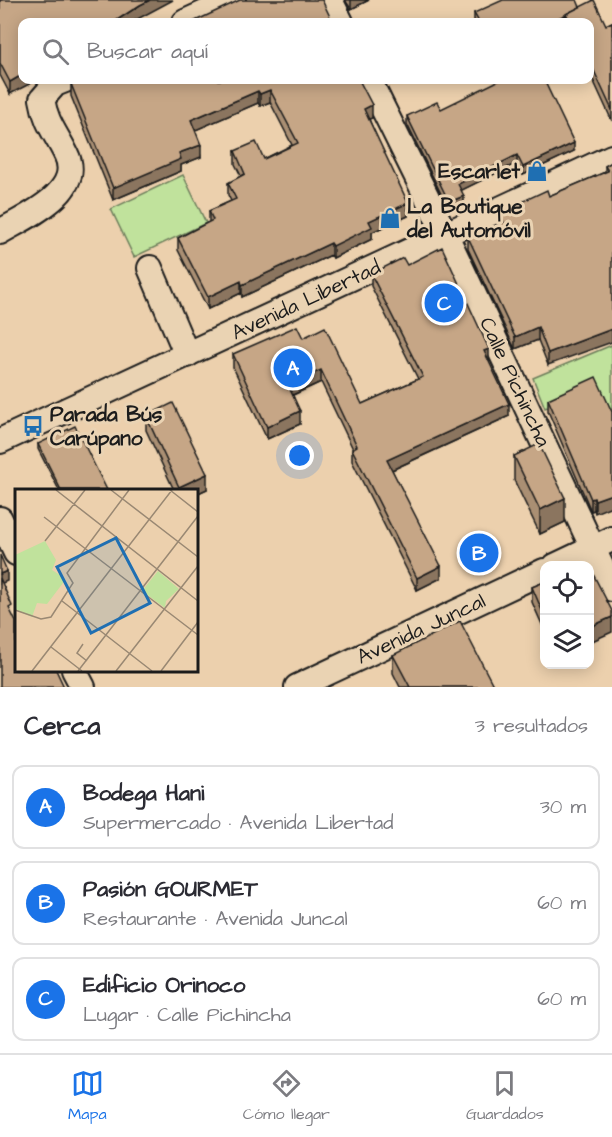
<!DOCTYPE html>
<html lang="es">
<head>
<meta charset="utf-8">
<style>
	:root { --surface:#fff; --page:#f2f2f3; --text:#2b2b33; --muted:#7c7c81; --line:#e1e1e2; --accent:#1a73e8 }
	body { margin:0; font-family:"Architects Daughter",sans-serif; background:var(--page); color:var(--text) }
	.controls { position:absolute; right:18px; bottom:18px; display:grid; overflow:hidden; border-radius:12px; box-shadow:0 3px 15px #0003 }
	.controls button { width:54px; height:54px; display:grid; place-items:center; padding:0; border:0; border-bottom:2px solid var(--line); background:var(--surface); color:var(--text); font:30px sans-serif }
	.you { position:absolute; left:300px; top:456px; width:21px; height:21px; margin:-15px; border:4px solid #fff; border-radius:50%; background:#1a73e8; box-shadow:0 0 0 9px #1a73e833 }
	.badge { display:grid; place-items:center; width:39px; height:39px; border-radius:50%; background:var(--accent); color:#fff; font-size:20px; font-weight:700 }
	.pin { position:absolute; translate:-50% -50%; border:3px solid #fff; box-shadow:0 2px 6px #0006 }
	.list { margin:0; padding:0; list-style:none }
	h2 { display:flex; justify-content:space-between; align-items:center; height:78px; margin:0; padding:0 24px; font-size:26px }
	h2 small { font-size:20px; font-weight:400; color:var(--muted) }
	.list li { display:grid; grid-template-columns:39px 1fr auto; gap:18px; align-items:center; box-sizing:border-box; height:84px; margin:0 12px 12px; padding:0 12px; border:2px solid var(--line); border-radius:12px }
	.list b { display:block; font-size:22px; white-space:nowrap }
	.list p { margin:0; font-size:20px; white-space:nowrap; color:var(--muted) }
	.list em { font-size:20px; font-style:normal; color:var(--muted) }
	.icon { flex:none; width:33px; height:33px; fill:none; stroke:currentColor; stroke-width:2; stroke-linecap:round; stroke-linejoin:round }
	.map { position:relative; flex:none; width:612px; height:687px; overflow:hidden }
	.search { position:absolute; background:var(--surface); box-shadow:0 3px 15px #0003; left:18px; right:18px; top:18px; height:66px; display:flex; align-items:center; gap:15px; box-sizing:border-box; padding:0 21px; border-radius:12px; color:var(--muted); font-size:22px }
	.sheet { height:366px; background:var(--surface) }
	nav { display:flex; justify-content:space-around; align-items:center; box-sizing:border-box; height:84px; border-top:2px solid var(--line); background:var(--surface); font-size:16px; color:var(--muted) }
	nav a { display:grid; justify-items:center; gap:3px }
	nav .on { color:var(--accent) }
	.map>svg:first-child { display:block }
	.green { fill:#c0e29c; stroke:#6e7f5c; stroke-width:1.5 }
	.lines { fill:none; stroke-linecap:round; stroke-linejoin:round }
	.minor-casing { stroke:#1c1c1c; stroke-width:28 }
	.minor { stroke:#ead3b3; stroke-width:24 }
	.wall { fill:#aa8f73; stroke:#1c1c1c; stroke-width:1.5 }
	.shaded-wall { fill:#8b745e; stroke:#1c1c1c; stroke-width:1.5 }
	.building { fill:#c6a686; stroke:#1c1c1c; stroke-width:1.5 }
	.labels { text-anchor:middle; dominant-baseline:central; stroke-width:6; stroke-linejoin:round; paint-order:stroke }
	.poi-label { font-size:21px; font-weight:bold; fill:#1c1c1c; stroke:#ead3b3; text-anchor:start }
	.street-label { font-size:21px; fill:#1c1c1c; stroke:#ead3b3 }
	.inset-road { fill:none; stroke:#998873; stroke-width:1.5 }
	.view { fill:#1f6fb2; fill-opacity:0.15; stroke:#1f6fb2; stroke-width:3 }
	.inset-edge { fill:none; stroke:#1c1c1c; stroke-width:3 }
</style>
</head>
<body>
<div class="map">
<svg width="612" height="687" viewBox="0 0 612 687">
	<rect width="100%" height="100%" fill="#ecd0ad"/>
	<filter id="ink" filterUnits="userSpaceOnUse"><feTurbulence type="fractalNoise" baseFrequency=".0167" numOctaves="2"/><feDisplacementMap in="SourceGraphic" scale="12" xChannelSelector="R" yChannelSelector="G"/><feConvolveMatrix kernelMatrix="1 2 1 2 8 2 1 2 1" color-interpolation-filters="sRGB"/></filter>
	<g filter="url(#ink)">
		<!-- green -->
		<g class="green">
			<polygon points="183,175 206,223 134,257 111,209"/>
			<polygon points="612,345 612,421 574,396 545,408 533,378"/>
		</g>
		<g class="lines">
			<defs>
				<g id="minor">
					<polyline points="330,0 341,22"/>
					<polyline points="185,22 233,0"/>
					<polyline points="369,80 452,248 612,589"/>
					<path d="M0 232C25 217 85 192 66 154 56 133 46 124 42 99L55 84 65 80"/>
					<polyline points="150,268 187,355"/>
					<polyline points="0,441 612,157"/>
					<polyline points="0,519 16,553"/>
					<polyline points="555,566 612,539"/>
					<polyline points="74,670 83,687"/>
					<polyline points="297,687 544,571"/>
				</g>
			</defs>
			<!-- minor casing -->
			<use href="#minor" class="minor-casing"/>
			<!-- minor -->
			<use href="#minor" class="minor"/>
		</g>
		<!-- wall -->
		<g class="wall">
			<polygon points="0,0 140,17 22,22 10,94 0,75"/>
			<polygon points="345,0 369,0 351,9"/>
			<polygon points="580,7 606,25 612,22 612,121 590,73 590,22 475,22 474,20 474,13"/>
			<polygon points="359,80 372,118 369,119 408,216 372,232 372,239 333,258 331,255 242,297 241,293 208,309 178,250 178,238 209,222 209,211 231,201 228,195 228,183 241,176 235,164 235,151 264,159 292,145 270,102 260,106 258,103 195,130 201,157 181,165 181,171 113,200 71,96 71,84"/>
			<polygon points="441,109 574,151 523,175 517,163 461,190 464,204 449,210 407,124 407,116"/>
			<polygon points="612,162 548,365 538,340 515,349 468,249 468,237 500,224 500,212 549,196 605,172 605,166"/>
			<polygon points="407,265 489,361 488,361 509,416 392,470 441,578 417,590 352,461 352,449 353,449 321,382 293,395 300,424 267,439 233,367 233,354 303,338 362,404 418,379 371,286 371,274"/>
			<polygon points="548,399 612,412 595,513 594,510 591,511 548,411"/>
			<polygon points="146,416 207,489 196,494 196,490 174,490 146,430"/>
			<polygon points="38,444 107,490 59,490 38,449"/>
			<polygon points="514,456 565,522 540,534 514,480"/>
			<polygon points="544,582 544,629 532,602 532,587"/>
			<polygon points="393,655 494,687 400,687 393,673"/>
		</g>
		<!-- shaded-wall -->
		<g class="shaded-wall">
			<polygon points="150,0 173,0 132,22 114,22 140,5"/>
			<polygon points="351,0 369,0 351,9"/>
			<polygon points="566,15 566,22 549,22"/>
			<polygon points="22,75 22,80 37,80 10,94 10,82"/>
			<polygon points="270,90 270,102 260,106 260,94"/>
			<polygon points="258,91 258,103 191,132 191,120"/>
			<polygon points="372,105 372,118 364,121 364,109"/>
			<polygon points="574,143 574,151 523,175 523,167"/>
			<polygon points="201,145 201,157 181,165 181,171 113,200 113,188 179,153"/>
			<polygon points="517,155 517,163 458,192 458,184"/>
			<polygon points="464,196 464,204 449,210 449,202"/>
			<polygon points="408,203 408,216 372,232 372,239 333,258 333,246 369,221"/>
			<polygon points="331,243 331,255 242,297 242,285"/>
			<polygon points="241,281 241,293 208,309 208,297"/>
			<polygon points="538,327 538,340 515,349 515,337"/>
			<polygon points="612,329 612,342 548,365 548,353"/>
			<polygon points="489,349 489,361 484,363 484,351"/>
			<polygon points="321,370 321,382 288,397 288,385"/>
			<polygon points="509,404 509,416 387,472 387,460"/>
			<polygon points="300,411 300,424 267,439 267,427"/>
			<polygon points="207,474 207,489 196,494 196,490 179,490 179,487"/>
			<polygon points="612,494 612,506 595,513 595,500"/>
			<polygon points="565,498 565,522 540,534 540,510"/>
			<polygon points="594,498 594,510 591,511 591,499"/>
			<polygon points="441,566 441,578 417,590 417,578"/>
			<polygon points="7,571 7,581 0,584 0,574"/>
			<polygon points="612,617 612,632 590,642 590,627"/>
		</g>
		<!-- building -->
		<g class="building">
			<polygon points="0,0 150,0 140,5 114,22 22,22 22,75 10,82 0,63"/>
			<polygon points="240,0 322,0 332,21 329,22 193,22"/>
			<polygon points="503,0 577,0 580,7 566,14 567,14 549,22 479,22 474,13"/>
			<polygon points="594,0 606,25 612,22 612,110 590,62 590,22 571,22 566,14"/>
			<polygon points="83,80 359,80 372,105 364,109 408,203 369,221 372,227 333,246 331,243 242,285 241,281 208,297 178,238 213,220 209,211 236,199 228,183 245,174 235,151 256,142 264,159 298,143 270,90 260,94 258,91 191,120 201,145 179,153 181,159 113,188 71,84"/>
			<polygon points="500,80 544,80 574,143 523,167 517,155 458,184 464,196 449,202 407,116 437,102 441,109"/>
			<polygon points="612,162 612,329 548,353 538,327 515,337 468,237 504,222 500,212 547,190 549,196 608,171 605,166"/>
			<polygon points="442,247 489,349 484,351 509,404 387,460 441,566 417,578 352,449 357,446 321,370 288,385 300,411 267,427 233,354 297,326 303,338 325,327 362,404 423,377 371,274 403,258 407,265"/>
			<polygon points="596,377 612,412 612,494 595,500 594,498 591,499 548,399"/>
			<polygon points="173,403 207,474 179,487 146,416"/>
			<polygon points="75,426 107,490 61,490 38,444"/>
			<polygon points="539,444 565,498 540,510 514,456"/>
			<polygon points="0,555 7,571 0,574"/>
			<polygon points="590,571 592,572 612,611 612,617 590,627"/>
			<polygon points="0,578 12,606 9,608 16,622 16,670 56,670 64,687 0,687"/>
			<polygon points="544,582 544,615 532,587"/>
			<polygon points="460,621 494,687 410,687 393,655"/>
		</g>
	</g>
	<!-- icons -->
	<defs>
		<symbol id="shop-bare" viewBox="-9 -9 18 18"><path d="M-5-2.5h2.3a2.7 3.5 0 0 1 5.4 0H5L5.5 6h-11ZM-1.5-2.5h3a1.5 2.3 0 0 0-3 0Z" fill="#1f6fb2" stroke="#ead3b3" stroke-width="2.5" paint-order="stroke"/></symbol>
		<symbol id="bus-bare" viewBox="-9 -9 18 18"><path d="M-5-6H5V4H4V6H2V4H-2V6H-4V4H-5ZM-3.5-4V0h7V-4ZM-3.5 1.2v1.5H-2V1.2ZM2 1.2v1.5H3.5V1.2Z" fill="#1f6fb2" stroke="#ead3b3" stroke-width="2.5" paint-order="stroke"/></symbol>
	</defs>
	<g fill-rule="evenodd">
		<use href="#shop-bare" x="522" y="156" width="30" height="30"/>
		<use href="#shop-bare" x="375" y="203" width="30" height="30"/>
		<use href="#bus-bare" x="18" y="411" width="30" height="30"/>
	</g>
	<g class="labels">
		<!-- poi labels -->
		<g class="poi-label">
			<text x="520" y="171" text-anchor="end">Escarlet</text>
			<text x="407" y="206">La Boutique<tspan x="407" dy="24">del Automóvil</tspan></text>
			<text x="50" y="414">Parada Bús<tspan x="50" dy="24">Carúpano</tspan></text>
		</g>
		<!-- street labels -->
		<g class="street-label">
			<text transform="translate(306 300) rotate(-25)">Avenida Libertad</text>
			<text transform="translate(515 382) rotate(65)">Calle Pichincha</text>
			<text transform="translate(421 629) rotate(-25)">Avenida Juncal</text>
		</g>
	</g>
	<!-- overview -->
	<g transform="translate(15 489)">
		<rect width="183" height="183" fill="#ecd0ad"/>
		<path d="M30 52 41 71 37 81 48 88V94L32 115 22 114 17 128 0 121V66ZM143 82 164 100 151 112 150 119 127 102Z" fill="#c0e29c"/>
		<path class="inset-road" d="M41 1 183 112M96 1 183 68M155 1 183 23M29 28 183 146M30 52 70 1M47 112 137 182M0 121 26 130 36 128 58 94 52 84 114 1M68 155 62 164 72 172M36 158 67 182M17 182 157 1M63 182 183 27M101 182 183 77M146 182 183 133"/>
		<path class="view" d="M101 49 135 114 76 144 42 78Z"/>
		<rect width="183" height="183" class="inset-edge"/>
	</g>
</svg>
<div class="controls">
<button><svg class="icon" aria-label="locate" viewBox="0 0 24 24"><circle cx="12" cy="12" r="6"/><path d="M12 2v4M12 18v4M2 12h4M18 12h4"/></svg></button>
<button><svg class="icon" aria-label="layers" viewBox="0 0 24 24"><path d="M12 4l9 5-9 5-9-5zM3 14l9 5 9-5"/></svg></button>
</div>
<div class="you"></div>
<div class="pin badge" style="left:293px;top:368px">A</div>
<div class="pin badge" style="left:479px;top:553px">B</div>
<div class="pin badge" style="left:444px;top:303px">C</div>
<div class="search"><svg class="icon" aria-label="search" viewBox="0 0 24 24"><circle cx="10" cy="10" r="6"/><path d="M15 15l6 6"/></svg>Buscar aquí</div>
</div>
<section class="sheet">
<h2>Cerca<small>3 resultados</small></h2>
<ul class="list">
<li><span class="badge">A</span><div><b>Bodega Hani</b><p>Supermercado · Avenida Libertad</p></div><em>30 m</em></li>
<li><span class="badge">B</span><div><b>Pasión GOURMET</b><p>Restaurante · Avenida Juncal</p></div><em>60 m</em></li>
<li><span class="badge">C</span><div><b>Edificio Orinoco</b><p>Lugar · Calle Pichincha</p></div><em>60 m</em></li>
</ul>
</section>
<nav>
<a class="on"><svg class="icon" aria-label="map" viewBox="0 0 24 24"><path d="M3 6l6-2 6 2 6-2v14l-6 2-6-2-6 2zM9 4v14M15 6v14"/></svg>Mapa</a>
<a><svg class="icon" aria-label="directions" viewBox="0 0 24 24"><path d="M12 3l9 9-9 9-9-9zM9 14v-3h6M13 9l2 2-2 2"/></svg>Cómo llegar</a>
<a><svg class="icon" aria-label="saved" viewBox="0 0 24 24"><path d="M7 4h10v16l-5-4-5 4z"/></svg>Guardados</a>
</nav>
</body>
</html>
